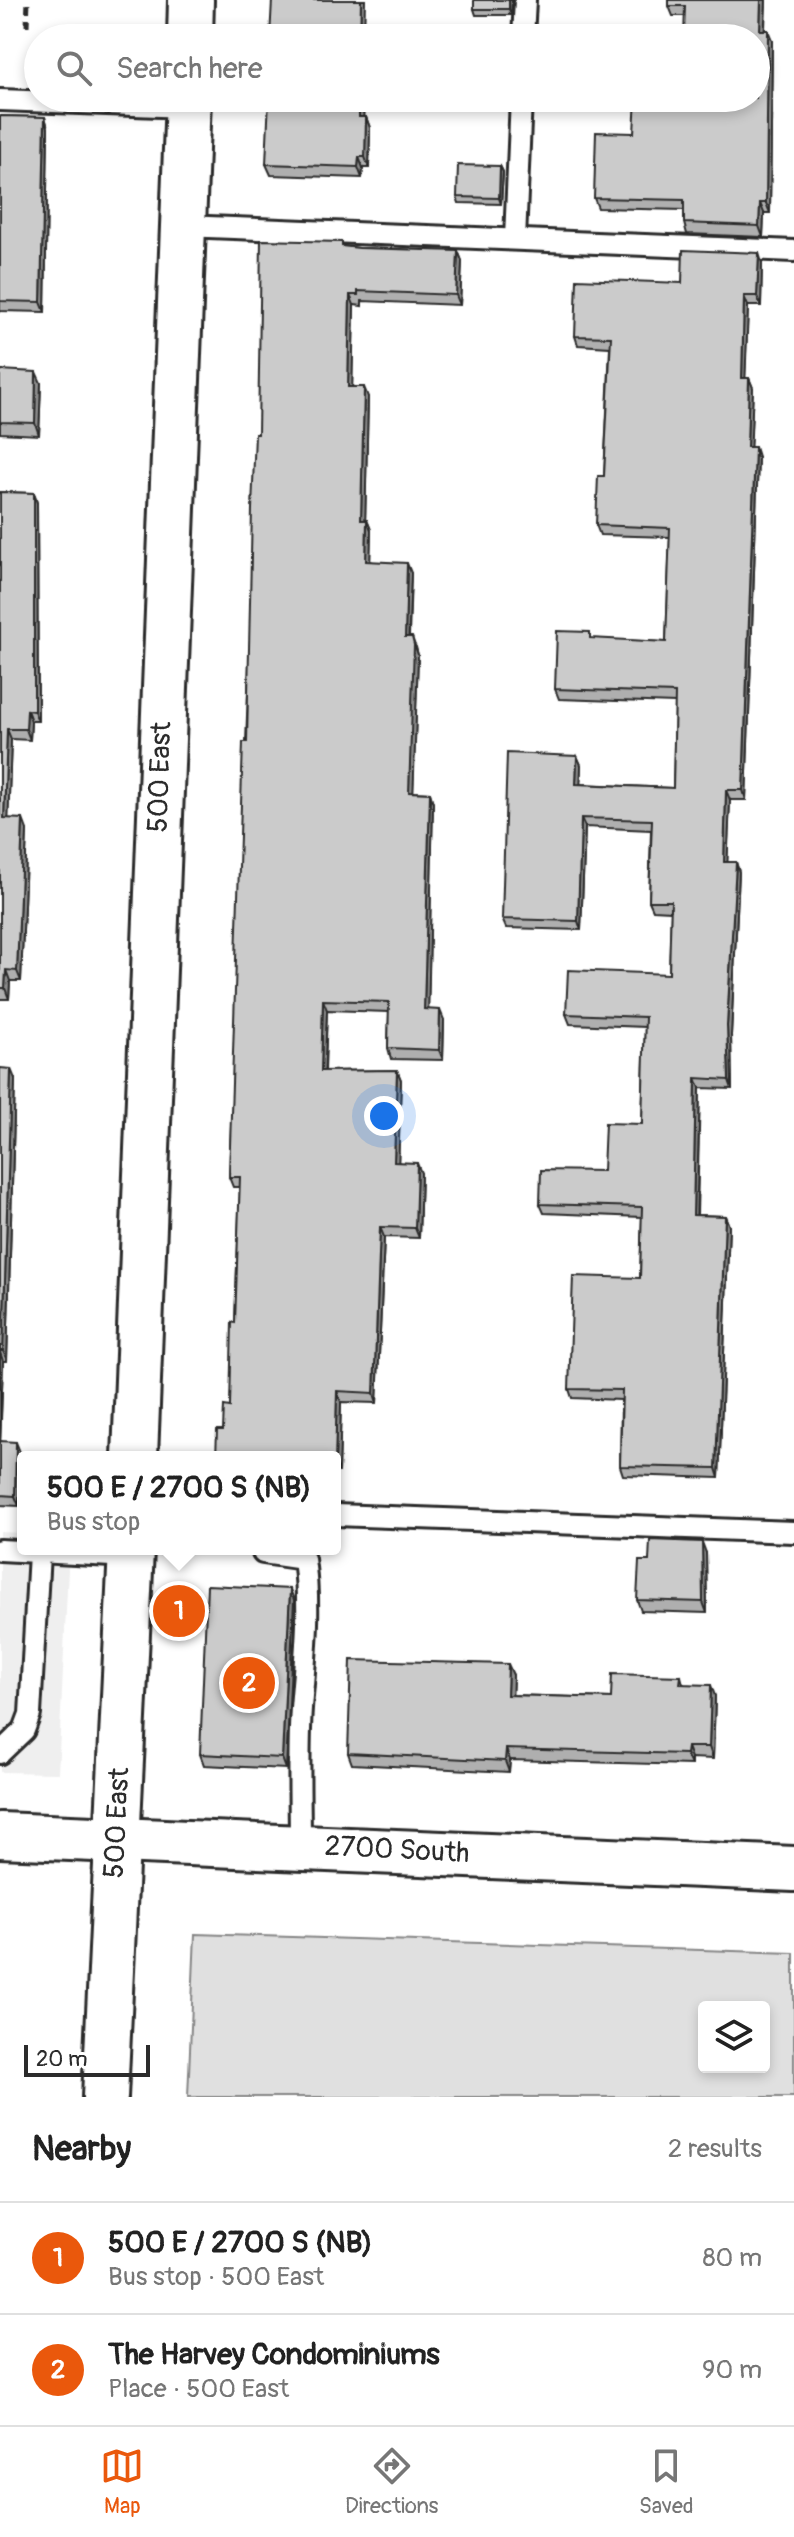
<!DOCTYPE html>
<html lang="en">
<head>
<meta charset="utf-8">
<style>
	:root { --surface:#fff; --page:#f6f6f6; --text:#222; --muted:#767676; --line:#e0e0e0; --accent:#ea580c }
	body { margin:0; font-family:Pangolin,sans-serif; background:var(--page); color:var(--text) }
	.controls { position:absolute; right:24px; bottom:24px; display:grid; overflow:hidden; border-radius:8px; box-shadow:0 4px 12px #0003 }
	.controls button { width:72px; height:72px; display:grid; place-items:center; padding:0; border:0; border-bottom:2px solid var(--line); background:var(--surface); color:var(--text); font:40px sans-serif }
	.scale { position:absolute; left:24px; bottom:20px; width:126px; box-sizing:border-box; padding-left:8px; border:4px solid #2b2b2b; border-top:0; font-size:22px; line-height:28px; white-space:nowrap; color:#2b2b2b; -webkit-text-stroke:6px #fff; paint-order:stroke }
	.you { position:absolute; left:384px; top:1116px; width:28px; height:28px; margin:-20px; border:6px solid #fff; border-radius:50%; background:#1a73e8; box-shadow:0 0 0 12px #1a73e833 }
	.badge { display:grid; place-items:center; width:52px; height:52px; border-radius:50%; background:var(--accent); color:#fff; font-size:26px; font-weight:700 }
	.pin { position:absolute; translate:-50% -50%; border:4px solid #fff; box-shadow:0 2px 8px #0006 }
	.popup { position:absolute; left:17px; top:1451px; width:324px; height:104px; box-sizing:border-box; display:grid; place-content:center; border-radius:8px; background:var(--surface); filter:drop-shadow(0 2px 6px #0005); font-size:26px; white-space:nowrap; color:var(--muted) }
	.popup b { font-size:30px; color:var(--text) }
	.popup::after { content:''; position:absolute; left:50%; top:100%; margin-left:-16px; border:16px solid transparent; border-top-color:var(--surface) }
	.list { margin:0; padding:0; list-style:none }
	h2 { display:flex; justify-content:space-between; align-items:center; height:104px; margin:0; padding:0 32px; font-size:34px }
	h2 small { font-size:26px; font-weight:400; color:var(--muted) }
	.list li { display:grid; grid-template-columns:52px 1fr auto; gap:24px; align-items:center; box-sizing:border-box; height:112px; padding:0 32px; border-top:2px solid var(--line) }
	.list b { display:block; font-size:30px; white-space:nowrap }
	.list p { margin:0; font-size:26px; white-space:nowrap; color:var(--muted) }
	.list em { font-size:26px; font-style:normal; color:var(--muted) }
	.icon { flex:none; width:44px; height:44px; fill:none; stroke:currentColor; stroke-width:2; stroke-linecap:round; stroke-linejoin:round }
	.map { position:relative; flex:none; width:794px; height:2097px; overflow:hidden }
	.search { position:absolute; background:var(--surface); box-shadow:0 4px 12px #0003; left:24px; right:24px; top:24px; height:88px; display:flex; align-items:center; gap:20px; box-sizing:border-box; padding:0 28px; border-radius:44px; color:var(--muted); font-size:30px }
	.sheet { height:328px; background:var(--surface) }
	nav { display:flex; justify-content:space-around; align-items:center; box-sizing:border-box; height:112px; border-top:2px solid var(--line); background:var(--surface); font-size:22px; color:var(--muted) }
	nav a { display:grid; justify-items:center; gap:4px }
	nav .on { color:var(--accent) }
	.map>svg:first-child { display:block }
	.built { fill:#efefef }
	.green { fill:#e0e0e0; stroke:#868686; stroke-width:2; fill-rule:evenodd }
	.lines { fill:none; stroke-linecap:round; stroke-linejoin:round }
	.lane-casing { stroke:#2b2b2b; stroke-width:26 }
	.secondary-casing { stroke:#2b2b2b; stroke-width:50 }
	.path { stroke:#2b2b2b; stroke-width:5; stroke-dasharray:8 6; stroke-linecap:butt }
	.lane { stroke:#fff; stroke-width:20 }
	.secondary { stroke:#fff; stroke-width:44 }
	.wall { fill:#afafaf; stroke:#2b2b2b; stroke-width:2 }
	.shaded-wall { fill:#8e8e8e; stroke:#2b2b2b; stroke-width:2 }
	.building { fill:#cbcbcb; stroke:#2b2b2b; stroke-width:2 }
	.labels { text-anchor:middle; dominant-baseline:central; stroke-width:6; stroke-linejoin:round; paint-order:stroke }
	.street-label { font-size:28px; fill:#2b2b2b; stroke:#fff }
</style>
</head>
<body>
<div class="map">
<svg width="794" height="2097" viewBox="0 0 794 2097">
	<rect width="100%" height="100%" fill="#fff"/>
	<filter id="ink" filterUnits="userSpaceOnUse"><feTurbulence type="fractalNoise" baseFrequency=".0125" numOctaves="2"/><feDisplacementMap in="SourceGraphic" scale="16" xChannelSelector="R" yChannelSelector="G"/><feConvolveMatrix kernelMatrix="1 2 1 2 8 2 1 2 1" color-interpolation-filters="sRGB"/></filter>
	<g filter="url(#ink)">
		<!-- built -->
		<polygon class="built" points="0,1532 23,1533 23,1549 69,1549 58,1773 0,1772"/>
		<!-- green -->
		<path class="green" d="M195 1934 794 1953V2097H188ZM704 2007H764V2067H704Z"/>
		<g class="lines">
			<defs>
				<g id="lane">
					<polyline points="523,38 525,0"/>
					<polyline points="0,100 187,107"/>
					<polyline points="183,226 794,251"/>
					<polyline points="515,239 521,98"/>
					<polyline points="335,1515 794,1532"/>
					<path d="M263 1549V1553L304 1559C311 1610 305 1657 301 1708 298 1753 300 1800 300 1845"/>
					<polyline points="0,1550 131,1557"/>
					<polyline points="0,1753 24,1730 30,1714 39,1553"/>
				</g>
				<g id="secondary">
					<polyline points="190,38 191,0"/>
					<polyline points="135,1457 188,98"/>
					<polyline points="0,1835 794,1869"/>
					<polyline points="105,2097 131,1549"/>
				</g>
			</defs>
			<!-- lane casing -->
			<use href="#lane" class="lane-casing"/>
			<!-- secondary casing -->
			<use href="#secondary" class="secondary-casing"/>
			<!-- path -->
			<polyline class="path" points="27,26 28,0"/>
			<!-- lane -->
			<use href="#lane" class="lane"/>
			<!-- secondary -->
			<use href="#secondary" class="secondary"/>
		</g>
		<!-- wall -->
		<g class="wall">
			<polygon points="512,0 511,15 476,15 474,9"/>
			<polygon points="669,0 766,0 765,30 772,40 770,213 764,213 763,237 687,234 684,223 684,210 598,208 594,198 634,133 756,98 685,16 673,16 669,6"/>
			<polygon points="364,98 363,117 366,117 370,128 369,168 363,168 362,178 271,175 266,164"/>
			<polygon points="0,116 45,117 48,128 45,312 0,311"/>
			<polygon points="500,166 503,172 501,204 459,203 457,197"/>
			<polygon points="344,246 359,248 458,251 462,261 460,305 362,301 362,306 354,305 352,387 368,397 365,520 367,520 371,530 370,561 411,573 409,637 416,647 418,655 413,792 430,793 433,803 428,1009 444,1020 443,1060 391,1059 388,1048 389,1012 327,1010 325,1071 397,1070 401,1080 398,1162 421,1173 419,1238 384,1237 377,1403 341,1402 339,1472 335,1472 335,1457 223,1430 230,1407 235,1323 240,1187 233,1187 229,1177 258,434"/>
			<polygon points="762,263 761,306 748,306 745,378 749,378 753,388 750,447 758,457 746,800 730,800 727,862 736,862 739,872 731,1035 732,1089 700,1088 697,1215 725,1216 729,1226 719,1478 623,1475 620,1466 621,1400 572,1398 569,1389 640,1278 642,1217 544,1213 540,1204 603,1171 642,1124 645,1027 570,1024 566,1014 669,974 671,911 653,910 649,901 651,830 585,827 581,930 506,928 502,919 577,756 581,765 580,784 673,788 675,703 559,699 555,689 593,639 666,642 670,537 600,535 596,525 604,476 610,347 578,345 575,336 682,283"/>
			<polygon points="0,370 41,383 39,435 0,433"/>
			<polygon points="0,492 34,493 37,503 38,721 31,721 30,740 11,739 8,819 27,830 21,981 10,981 9,999 0,999"/>
			<polygon points="0,1068 15,1079 7,1361 3,1361 0,1441 20,1452 19,1506 0,1505"/>
			<polygon points="706,1553 707,1613 641,1611 637,1600 649,1561"/>
			<polygon points="294,1600 286,1769 204,1765 200,1754"/>
			<polygon points="513,1675 512,1695 611,1698 681,1676 683,1684 715,1696 713,1759 691,1758 691,1765 510,1760 509,1772 352,1764 348,1753"/>
		</g>
		<!-- shaded-wall -->
		<g class="shaded-wall">
			<polygon points="361,0 365,0 364,38 360,38"/>
			<polygon points="509,0 512,0 511,15 509,9"/>
			<polygon points="761,0 766,0 764,40 760,30"/>
			<polygon points="768,30 772,40 770,213 766,203"/>
			<polygon points="359,98 364,98 363,128 359,117"/>
			<polygon points="45,117 48,128 45,312 41,302"/>
			<polygon points="366,117 370,128 369,168 365,157"/>
			<polygon points="359,157 363,168 362,178 358,167"/>
			<polygon points="500,166 503,172 501,204 499,198"/>
			<polygon points="760,203 764,213 763,237 759,226"/>
			<polygon points="458,251 462,261 460,305 456,295"/>
			<polygon points="759,253 762,263 761,306 757,296"/>
			<polygon points="350,295 354,305 352,397 348,387"/>
			<polygon points="744,296 748,306 745,388 742,378"/>
			<polygon points="36,372 41,383 39,435 35,423"/>
			<polygon points="749,378 753,388 750,457 747,447"/>
			<polygon points="364,387 368,397 365,530 361,520"/>
			<polygon points="755,447 758,457 746,800 743,790"/>
			<polygon points="34,493 37,503 38,721 34,711"/>
			<polygon points="367,520 371,530 370,571 366,561"/>
			<polygon points="407,563 411,573 408,647 405,637"/>
			<polygon points="412,637 418,655 413,802 409,792"/>
			<polygon points="27,710 31,721 30,740 26,729"/>
			<polygon points="7,729 11,739 8,829 4,818"/>
			<polygon points="577,756 581,765 580,794 576,784"/>
			<polygon points="726,790 730,800 727,872 724,862"/>
			<polygon points="430,793 433,803 428,1019 424,1009"/>
			<polygon points="581,818 585,827 581,930 578,921"/>
			<polygon points="23,819 27,830 21,981 17,971"/>
			<polygon points="736,862 739,872 731,1035 732,1089 729,1080 727,1026"/>
			<polygon points="6,970 10,981 9,999 5,988"/>
			<polygon points="323,1000 327,1010 324,1081 321,1071"/>
			<polygon points="440,1010 444,1020 443,1060 439,1050"/>
			<polygon points="11,1069 15,1079 7,1361 3,1351"/>
			<polygon points="397,1070 401,1080 398,1172 394,1162"/>
			<polygon points="696,1078 700,1088 696,1225 693,1215"/>
			<polygon points="417,1163 421,1173 419,1238 415,1228"/>
			<polygon points="725,1216 729,1226 719,1478 716,1468"/>
			<polygon points="380,1227 384,1237 377,1403 374,1393"/>
			<polygon points="0,1352 3,1361 0,1451"/>
			<polygon points="337,1391 341,1402 339,1472 335,1462"/>
			<polygon points="16,1442 20,1452 19,1506 15,1496"/>
			<polygon points="702,1542 706,1553 707,1613 703,1602"/>
			<polygon points="290,1589 294,1600 286,1769 282,1758"/>
			<polygon points="508,1664 513,1675 512,1706 507,1695"/>
			<polygon points="711,1685 715,1696 713,1759 709,1747"/>
			<polygon points="687,1747 691,1758 691,1765 686,1754"/>
			<polygon points="506,1749 510,1760 509,1772 505,1761"/>
		</g>
		<!-- building -->
		<g class="building">
			<polygon points="272,0 361,0 360,38 270,38"/>
			<rect x="474" y="0" width="35" height="9"/>
			<polygon points="669,0 761,0 760,30 768,30 766,203 760,203 759,226 684,223 684,200 594,198 596,132 634,133 636,98 756,98 756,38 684,38 685,6 669,6"/>
			<polygon points="269,98 359,98 359,117 366,117 365,157 359,157 358,167 266,164"/>
			<polygon points="0,116 45,117 41,302 0,301"/>
			<polygon points="458,165 500,166 499,198 457,197"/>
			<polygon points="261,240 342,242 342,246 359,248 458,251 456,295 358,291 358,295 350,295 348,387 364,387 361,520 367,520 366,561 407,563 405,637 412,637 414,645 409,792 430,793 424,1009 440,1010 439,1050 388,1048 389,1002 323,1000 321,1071 397,1070 394,1162 417,1163 415,1228 380,1227 374,1393 337,1391 335,1462 335,1457 216,1457 217,1430 223,1430 224,1406 230,1407 232,1322 235,1323 240,1177 229,1177 243,742 247,742 252,509 255,434 258,434"/>
			<polygon points="683,250 759,253 757,296 744,296 742,378 749,378 747,447 755,447 743,790 726,790 724,862 736,862 727,1026 729,1080 696,1078 693,1215 725,1216 716,1468 620,1466 622,1390 569,1389 573,1276 640,1278 642,1207 540,1204 541,1170 603,1171 605,1123 642,1124 645,1017 566,1014 568,970 669,974 671,901 649,901 652,820 581,818 578,921 502,919 507,753 577,756 576,784 673,788 675,693 555,689 557,631 590,632 590,638 666,642 670,528 596,525 598,476 604,476 611,337 575,336 577,279 682,283"/>
			<polygon points="0,370 36,372 35,423 0,422"/>
			<polygon points="0,492 34,493 34,711 27,710 26,729 7,729 4,818 23,819 17,971 6,970 5,988 0,988"/>
			<polygon points="0,1068 11,1069 3,1351 0,1351"/>
			<polygon points="0,1441 16,1442 15,1496 0,1495"/>
			<polygon points="650,1540 702,1542 703,1602 637,1600 639,1561 649,1561"/>
			<polygon points="207,1585 290,1589 282,1758 200,1754"/>
			<polygon points="351,1660 508,1664 507,1695 611,1698 612,1674 681,1676 680,1684 711,1685 709,1747 687,1747 686,1754 506,1749 505,1761 348,1753"/>
		</g>
	</g>
	<g class="labels">
		<!-- street labels -->
		<g class="street-label">
			<text transform="translate(160 777) rotate(-88)">500 East</text>
			<text transform="translate(117 1823) rotate(-87)">500 East</text>
			<text transform="translate(397 1850) rotate(3)">2700 South</text>
		</g>
	</g>
</svg>
<div class="controls">
<button><svg class="icon" aria-label="layers" viewBox="0 0 24 24"><path d="M12 4l9 5-9 5-9-5zM3 14l9 5 9-5"/></svg></button>
</div>
<div class="scale">20 m</div>
<div class="you"></div>
<div class="pin badge" style="left:179px;top:1611px">1</div>
<div class="popup"><b>500 E / 2700 S (NB)</b>Bus stop</div>
<div class="pin badge" style="left:249px;top:1683px">2</div>
<div class="search"><svg class="icon" aria-label="search" viewBox="0 0 24 24"><circle cx="10" cy="10" r="6"/><path d="M15 15l6 6"/></svg>Search here</div>
</div>
<section class="sheet">
<h2>Nearby<small>2 results</small></h2>
<ul class="list">
<li><span class="badge">1</span><div><b>500 E / 2700 S (NB)</b><p>Bus stop · 500 East</p></div><em>80 m</em></li>
<li><span class="badge">2</span><div><b>The Harvey Condominiums</b><p>Place · 500 East</p></div><em>90 m</em></li>
</ul>
</section>
<nav>
<a class="on"><svg class="icon" aria-label="map" viewBox="0 0 24 24"><path d="M3 6l6-2 6 2 6-2v14l-6 2-6-2-6 2zM9 4v14M15 6v14"/></svg>Map</a>
<a><svg class="icon" aria-label="directions" viewBox="0 0 24 24"><path d="M12 3l9 9-9 9-9-9zM9 14v-3h6M13 9l2 2-2 2"/></svg>Directions</a>
<a><svg class="icon" aria-label="saved" viewBox="0 0 24 24"><path d="M7 4h10v16l-5-4-5 4z"/></svg>Saved</a>
</nav>
</body>
</html>
